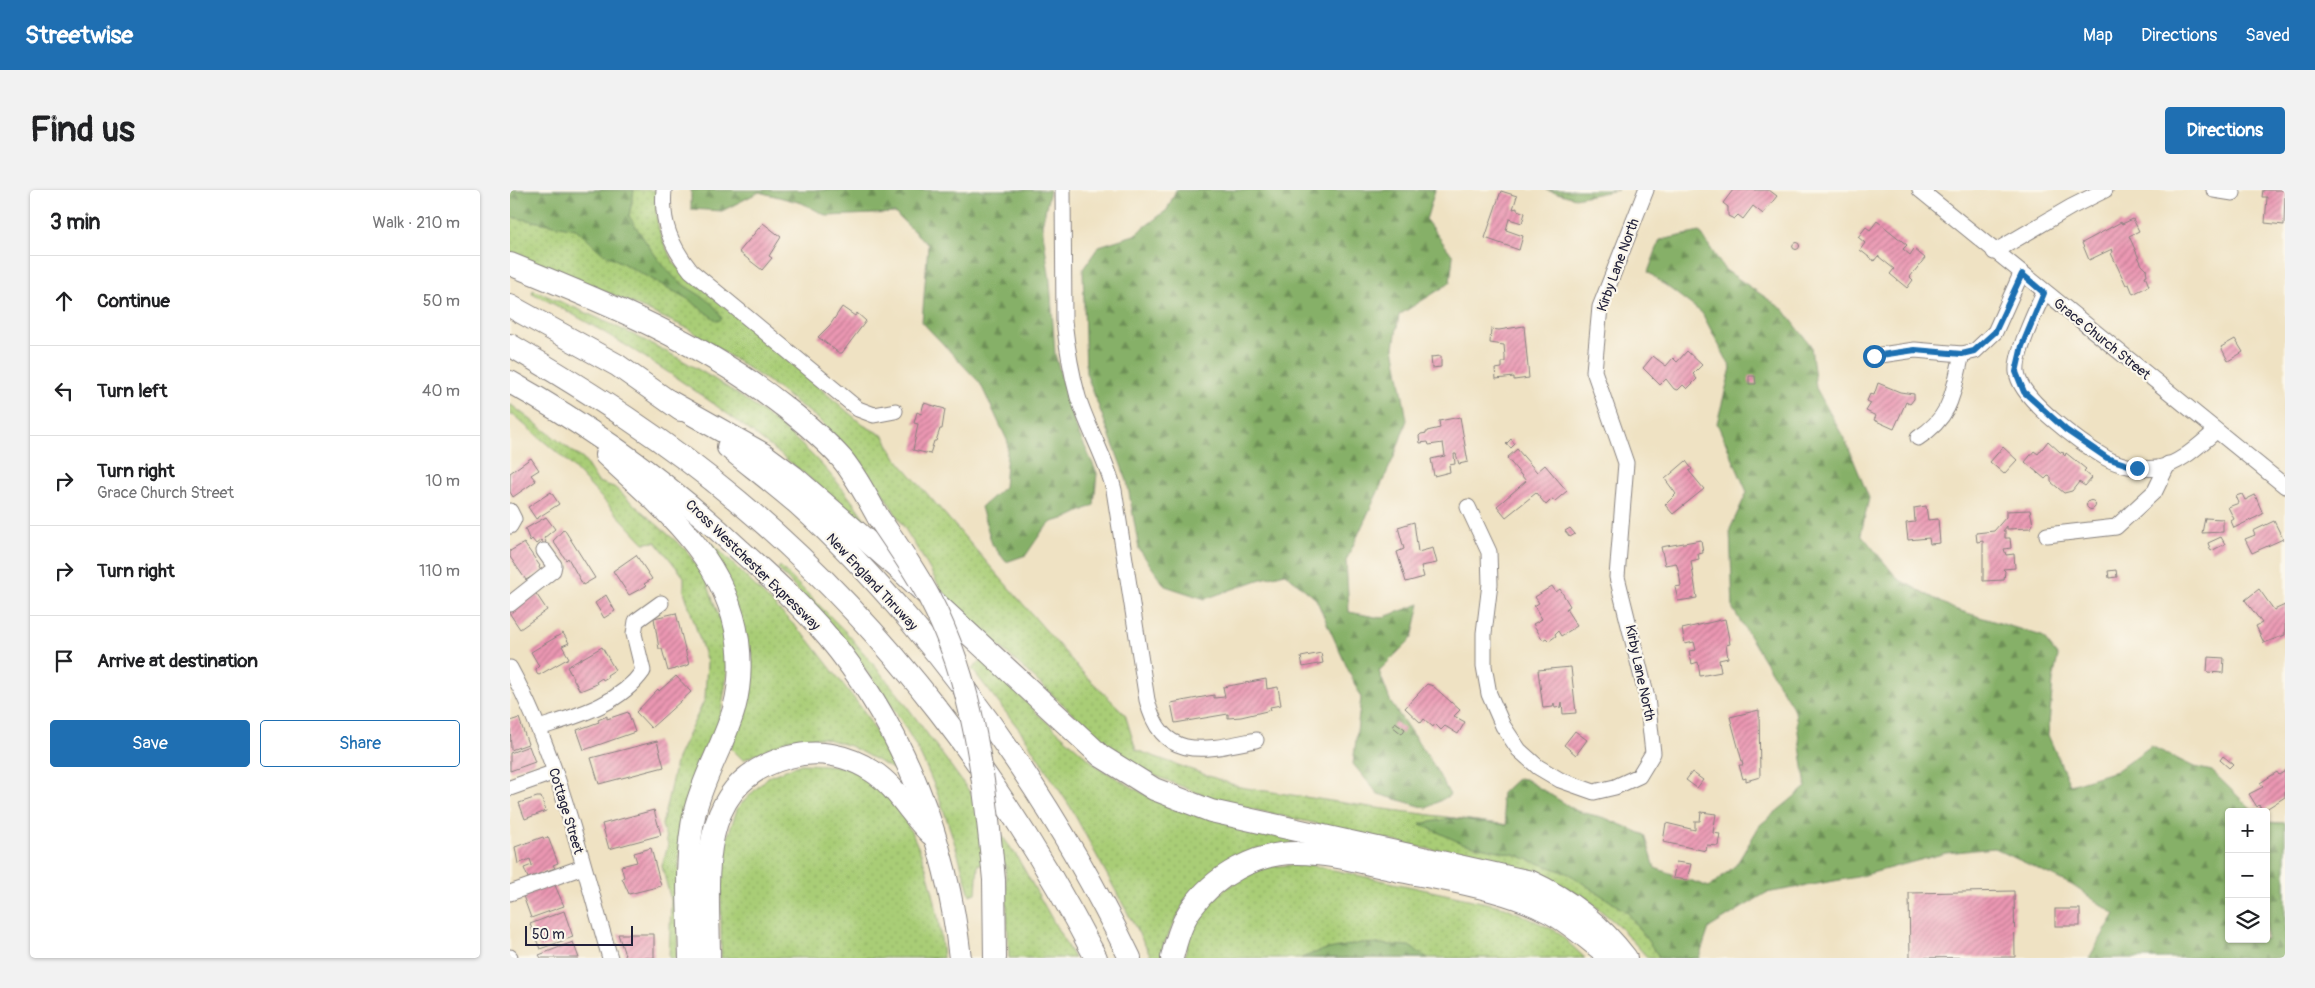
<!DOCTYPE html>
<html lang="en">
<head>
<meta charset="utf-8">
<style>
	:root { --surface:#fff; --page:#f2f2f2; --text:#202124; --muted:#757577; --line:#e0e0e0; --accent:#1f6fb2 }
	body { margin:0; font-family:Pangolin,sans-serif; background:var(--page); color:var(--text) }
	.controls { position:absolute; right:15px; bottom:15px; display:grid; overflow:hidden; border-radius:5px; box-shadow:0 1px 4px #0004 }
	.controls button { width:45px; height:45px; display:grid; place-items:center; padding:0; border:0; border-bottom:1px solid var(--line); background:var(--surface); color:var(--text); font:25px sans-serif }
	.scale { position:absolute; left:15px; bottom:12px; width:108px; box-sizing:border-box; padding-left:5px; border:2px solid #22223b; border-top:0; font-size:14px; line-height:18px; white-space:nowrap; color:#22223b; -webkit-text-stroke:4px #fbf7ec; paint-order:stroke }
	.stop { position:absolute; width:15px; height:15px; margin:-11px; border:4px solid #1f6fb2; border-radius:50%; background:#fff }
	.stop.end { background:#1f6fb2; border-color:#fff; box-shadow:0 1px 5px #0008 }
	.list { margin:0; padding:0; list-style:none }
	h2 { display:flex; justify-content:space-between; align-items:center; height:65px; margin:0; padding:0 20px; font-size:21px }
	h2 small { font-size:16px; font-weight:400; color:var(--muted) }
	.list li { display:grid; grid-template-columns:32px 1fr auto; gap:15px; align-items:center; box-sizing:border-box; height:90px; padding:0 20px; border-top:1px solid var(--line) }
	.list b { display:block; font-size:19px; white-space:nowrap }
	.list p { margin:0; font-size:16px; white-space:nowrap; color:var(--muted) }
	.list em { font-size:16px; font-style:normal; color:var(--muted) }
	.actions { display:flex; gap:10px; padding:15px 20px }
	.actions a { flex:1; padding:11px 0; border:1px solid var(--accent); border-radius:5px; text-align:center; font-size:18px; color:var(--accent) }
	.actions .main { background:var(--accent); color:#fff }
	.icon { flex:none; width:28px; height:28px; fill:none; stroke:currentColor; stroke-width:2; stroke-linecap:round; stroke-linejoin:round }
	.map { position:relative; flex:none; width:1775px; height:768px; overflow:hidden; border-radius:5px }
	header { display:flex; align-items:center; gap:30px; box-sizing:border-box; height:70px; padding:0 25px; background:var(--accent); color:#fff }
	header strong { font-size:24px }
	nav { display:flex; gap:28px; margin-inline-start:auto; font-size:18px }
	.intro { display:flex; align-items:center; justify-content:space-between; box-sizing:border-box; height:120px; padding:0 30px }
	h1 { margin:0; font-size:35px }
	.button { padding:12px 22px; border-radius:5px; background:var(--accent); color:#fff; font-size:18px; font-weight:700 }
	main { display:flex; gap:30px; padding:0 30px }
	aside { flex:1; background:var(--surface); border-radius:5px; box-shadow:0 1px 4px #0004 }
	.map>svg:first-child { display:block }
	.grass { fill:url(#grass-dots); stroke:#667858 }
	.forest { fill:url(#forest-firs); stroke:#546951 }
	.building { fill:url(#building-hatch) }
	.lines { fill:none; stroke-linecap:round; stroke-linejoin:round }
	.minor-casing { stroke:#88827f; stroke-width:17 }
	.highway-casing { stroke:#88827f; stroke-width:24 }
	.minor { stroke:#fff; stroke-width:15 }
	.highway { stroke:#fff; stroke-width:22 }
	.highway-bridge-casing { stroke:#88827f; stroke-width:24; stroke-linecap:butt }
	.highway-bridge { stroke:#fff; stroke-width:22 }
	.route { stroke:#1f6fb2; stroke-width:6 }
	.labels { text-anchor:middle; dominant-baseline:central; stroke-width:4.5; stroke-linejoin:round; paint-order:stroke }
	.street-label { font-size:14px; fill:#22223b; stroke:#fbf7ec }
</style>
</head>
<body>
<header>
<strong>Streetwise</strong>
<nav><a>Map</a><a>Directions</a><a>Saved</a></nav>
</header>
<div class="intro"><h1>Find us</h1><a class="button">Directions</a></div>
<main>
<aside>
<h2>3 min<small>Walk · 210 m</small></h2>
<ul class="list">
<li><svg class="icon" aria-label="ahead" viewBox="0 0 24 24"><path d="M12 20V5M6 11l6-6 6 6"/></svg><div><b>Continue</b></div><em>50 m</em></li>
<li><svg class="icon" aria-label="left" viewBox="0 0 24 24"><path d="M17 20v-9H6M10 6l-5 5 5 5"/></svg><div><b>Turn left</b></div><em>40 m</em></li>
<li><svg class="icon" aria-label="right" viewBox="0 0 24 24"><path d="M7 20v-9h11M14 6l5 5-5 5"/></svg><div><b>Turn right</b><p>Grace Church Street</p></div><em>10 m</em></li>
<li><svg class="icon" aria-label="right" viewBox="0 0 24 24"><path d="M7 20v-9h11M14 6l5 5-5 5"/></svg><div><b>Turn right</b></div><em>110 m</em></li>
<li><svg class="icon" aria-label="arrive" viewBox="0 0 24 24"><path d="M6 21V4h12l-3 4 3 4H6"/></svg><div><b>Arrive at destination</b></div></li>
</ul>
<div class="actions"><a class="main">Save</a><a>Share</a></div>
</aside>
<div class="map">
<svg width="1775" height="768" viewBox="0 0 1775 768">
	<defs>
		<pattern id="grass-dots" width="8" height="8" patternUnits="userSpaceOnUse" patternTransform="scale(1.25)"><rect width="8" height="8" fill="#a9cd76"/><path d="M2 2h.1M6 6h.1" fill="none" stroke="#91b067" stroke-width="1.8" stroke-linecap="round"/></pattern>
		<pattern id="forest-firs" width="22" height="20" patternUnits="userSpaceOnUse" patternTransform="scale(1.25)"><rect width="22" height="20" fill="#86b067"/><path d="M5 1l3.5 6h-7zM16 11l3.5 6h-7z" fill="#6d8f56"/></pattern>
		<pattern id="building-hatch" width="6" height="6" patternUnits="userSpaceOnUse" patternTransform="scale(1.25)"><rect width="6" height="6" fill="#eb97b2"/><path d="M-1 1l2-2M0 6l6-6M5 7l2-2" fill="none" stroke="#be7b92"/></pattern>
	</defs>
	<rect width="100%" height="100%" fill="#fbf7ec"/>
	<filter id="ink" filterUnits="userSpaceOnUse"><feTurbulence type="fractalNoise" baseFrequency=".02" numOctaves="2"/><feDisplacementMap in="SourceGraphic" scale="10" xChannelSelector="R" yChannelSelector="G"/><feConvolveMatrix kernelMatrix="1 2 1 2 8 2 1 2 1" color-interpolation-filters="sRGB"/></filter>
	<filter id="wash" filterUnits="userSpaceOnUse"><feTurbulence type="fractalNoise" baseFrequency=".0096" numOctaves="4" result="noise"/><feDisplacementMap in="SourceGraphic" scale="20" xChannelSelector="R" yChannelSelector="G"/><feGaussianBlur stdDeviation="1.12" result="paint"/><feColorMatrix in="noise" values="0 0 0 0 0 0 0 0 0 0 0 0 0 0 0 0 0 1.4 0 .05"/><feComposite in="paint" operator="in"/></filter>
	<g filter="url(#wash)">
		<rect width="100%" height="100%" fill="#efe2c3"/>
		<!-- grass -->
		<g class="grass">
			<path d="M0 0H147C144 30 149 47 165 74L353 235 374 246 386 268 573 483 615 524 626 560 730 597 867 618 998 635 1189 768H1138L1108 735 1073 706 1021 682 710 612 641 584 600 558 434 405 415 371 369 297 343 264 307 228 259 192 177 138 92 100 0 63Z"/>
			<path d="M23 100C152 154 290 219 364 344 261 251 146 165 22 103Z"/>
			<polygon points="0,214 74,270 88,292 104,297 176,360 196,390 212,435 218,479 208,541 185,584 173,624 169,668 167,768 159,768 161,711 152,676 158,655 152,635 167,568 195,509 197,472 174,401 174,387 146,352 134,353 57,271 3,225 0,226"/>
			<polygon points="202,353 298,449 353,520 386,576 383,579 340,556 313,548 280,549 233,570 221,558 235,503 197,356"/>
			<path d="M270 376 337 443 388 504 506 665 564 768H499L495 674H468L466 703 460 705C446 657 432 607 409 562 374 494 320 436 268 379Z"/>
			<polygon points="473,469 529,525 589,578 636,605 808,656 768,656 719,669 676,709 653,756 652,768 642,768 561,618 512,543 462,479"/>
			<path d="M291 574C313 575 339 574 358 586 364 589 369 597 374 602 414 646 428 711 433 768H211V665L228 617 258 587Z"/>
			<polygon points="796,674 995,717 1046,741 1075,768 675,768 677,751 691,722 715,699 753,677"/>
		</g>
		<!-- forest -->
		<g class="forest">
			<path d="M0 0H124L119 26C132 46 146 69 163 86 179 103 203 106 212 129L207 131 178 109 90 61 66 39 0 27Z"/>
			<polygon points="181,0 540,0 532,35 540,91 545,164 565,235 587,283 584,315 557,328 542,332 533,340 516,365 496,372 482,354 471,317 494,297 498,252 470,193 412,132 418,55 385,23 317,26 292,13 249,2 212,21 181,19"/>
			<polygon points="666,0 925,0 916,30 943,66 940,93 889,125 884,157 897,230 884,267 836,371 839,422 871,428 910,414 902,448 869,481 881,513 923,574 940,605 917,618 868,604 843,574 851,508 806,409 775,383 748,390 695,409 655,396 629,359 617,291 576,183 573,79 589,56 624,45 657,20"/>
			<polygon points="1036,0 1108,0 1065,8"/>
			<polygon points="1190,42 1214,79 1274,120 1301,156 1306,198 1337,254 1359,308 1351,344 1388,389 1444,419 1532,446 1548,466 1543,491 1538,545 1560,595 1606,581 1641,556 1684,577 1702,581 1744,622 1719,622 1719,749 1756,749 1756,632 1775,633 1775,768 1579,768 1605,724 1562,695 1484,658 1436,663 1347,687 1256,703 1199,738 1189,768 1150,768 1118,723 1059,684 1003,664 951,653 910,634 942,628 997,635 991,610 992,603 1008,588 1015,589 1067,621 1095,628 1135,645 1145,678 1199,697 1226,675 1250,635 1296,597 1285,521 1223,419 1220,339 1237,302 1207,233 1221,178 1192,123 1138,82 1150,50"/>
			<polygon points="851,753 899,756 918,768 791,768 813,760"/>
		</g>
		<g id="blocks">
			<!-- building -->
			<g class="building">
				<polygon points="1223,0 1259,0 1267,6 1253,24 1243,16 1233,29 1228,25 1224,29 1218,26 1218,17 1213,13"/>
				<polygon points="1753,0 1775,0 1774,35 1755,33 1757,7 1752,7"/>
				<polygon points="991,1 1007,6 1003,19 1007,18 1007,20 1015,23 1012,33 999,29 996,40 1013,46 1009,60 975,48"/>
				<polygon points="1623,29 1629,41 1619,46 1632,75 1636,79 1637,85 1635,86 1639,96 1623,104 1619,94 1616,95 1601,63 1603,62 1602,59 1579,70 1572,53 1611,32 1612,34"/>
				<polygon points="1367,31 1397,55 1393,59 1400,65 1404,59 1415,68 1400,87 1403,90 1397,98 1380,84 1384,79 1368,66 1364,71 1350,60 1355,53 1348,47 1356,37 1360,40"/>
				<polygon points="253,33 271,47 259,66 262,68 252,80 229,62"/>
				<circle cx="1286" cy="56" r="3.5"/>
				<polygon points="332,117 345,126 347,123 356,131 332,163 329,163 308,147 320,135"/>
				<polygon points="1014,136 1019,188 1004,190 1004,187 986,189 985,179 992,178 992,172 995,172 995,166 994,155 980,153 981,139 989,140"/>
				<polygon points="1725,149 1733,162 1718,171 1711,157"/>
				<polygon points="1177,161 1192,175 1183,184 1187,189 1177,199 1173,195 1168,200 1164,199 1156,189 1150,195 1133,178 1143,166 1156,176 1163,168 1167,172"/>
				<polygon points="931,166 931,177 922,178 921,167"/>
				<polygon points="1239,186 1245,186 1246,194 1239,194"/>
				<polygon points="1368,193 1390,202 1404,204 1404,209 1400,214 1396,212 1384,239 1364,230 1366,226 1356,221 1361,213 1357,211 1360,204 1364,205"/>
				<polygon points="414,213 435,219 432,239 430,239 426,251 424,251 420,264 403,260 408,234 404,233 407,222 411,224"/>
				<polygon points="950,227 958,272 949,274 946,264 944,264 945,274 939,275 940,282 924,286 921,269 935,266 933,253 919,255 918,252 910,253 909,246 911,244 917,243 917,241 930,238 929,231"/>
				<polygon points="1001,249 1005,254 1001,258 996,254"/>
				<polygon points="1538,251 1550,262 1554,263 1553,264 1555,266 1556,263 1576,279 1574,281 1582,288 1575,296 1569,292 1562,301 1554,303 1541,292 1541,287 1538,286 1535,289 1515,272 1524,261 1528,264"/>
				<polygon points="1493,257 1507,270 1494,284 1480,272"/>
				<polygon points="1007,259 1027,282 1035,275 1057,301 1045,311 1042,309 1036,315 1026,303 996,327 987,316 1016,291 997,268"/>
				<polygon points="21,268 29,280 21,285 26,291 3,307 0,302 0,283"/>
				<polygon points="1176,271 1182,279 1179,281 1194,299 1163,324 1155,315 1166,304 1155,289"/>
				<polygon points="41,302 49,314 26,329 18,317"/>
				<polygon points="1732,304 1735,310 1745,305 1753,324 1724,338 1721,331 1724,329 1718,317 1729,313 1726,306"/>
				<circle cx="1581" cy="315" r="4.5"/>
				<polygon points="1416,316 1418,330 1428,329 1430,353 1420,354 1419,348 1398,350 1396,333 1405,332 1404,318"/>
				<polygon points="1520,320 1523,334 1521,338 1497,339 1497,336 1493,341 1495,341 1495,348 1500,348 1501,358 1494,359 1496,365 1504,364 1505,378 1493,379 1495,381 1494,390 1473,391 1473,351 1467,352 1466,343 1484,341 1496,327 1496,321"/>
				<polygon points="36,327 45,339 34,348 36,352 34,354 31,350 26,354 22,349 20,351 15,339"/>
				<polygon points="1695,328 1713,329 1713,342 1692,343"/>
				<polygon points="1764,331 1773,349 1742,363 1735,349 1745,345 1743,341"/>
				<polygon points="904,332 908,362 923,358 927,373 911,376 914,387 896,392 887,362 894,359 888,337"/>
				<polygon points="1060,338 1065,344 1060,347 1055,341"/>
				<polygon points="54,339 85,388 73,395 58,368 56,370 43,351"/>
				<polygon points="1711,347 1715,354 1701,361 1698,353"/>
				<polygon points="1191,350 1193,363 1188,364 1189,369 1181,371 1187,408 1168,411 1165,397 1171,396 1169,382 1166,373 1155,375 1151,357"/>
				<polygon points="14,353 30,376 29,377 31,381 16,390 0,367 0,361"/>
				<polygon points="126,365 142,389 134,394 136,396 119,405 103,381"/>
				<polygon points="1606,380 1607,387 1599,388 1598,381"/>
				<polygon points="1042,396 1046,402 1050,399 1060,416 1056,419 1067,436 1051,446 1048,441 1045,444 1046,446 1039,451 1036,448 1033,450 1023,434 1032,429 1024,416 1029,413 1025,407"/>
				<polygon points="1749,399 1764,420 1775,415 1775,445 1754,453 1746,436 1752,433 1735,410"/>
				<polygon points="25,402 37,420 10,439 0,424 0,419"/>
				<polygon points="96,405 105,421 94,428 85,413"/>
				<polygon points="166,423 179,475 158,481 152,459 149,459 144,428"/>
				<polygon points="1215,429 1220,454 1216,455 1218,468 1209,470 1211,482 1190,486 1188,472 1182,474 1179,461 1186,460 1184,452 1175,454 1172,439"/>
				<polygon points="53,443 59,453 52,456 59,468 29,485 27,484 26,479 29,476 21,462"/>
				<polygon points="92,457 105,480 97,485 98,487 93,490 92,488 86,492 87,494 70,501 57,477"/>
				<polygon points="811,463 813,473 793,477 791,467"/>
				<polygon points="1698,467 1714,468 1713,483 1697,482"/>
				<polygon points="1061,477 1066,523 1053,524 1052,512 1051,517 1045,518 1044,513 1043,517 1033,518 1028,480"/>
				<polygon points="166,486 181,502 141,538 126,522 148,499 149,501"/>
				<polygon points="756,489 757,499 768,497 771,515 760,517 761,520 731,527 718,528 718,524 665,533 661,513 704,505 704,508 715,507 713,497"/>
				<polygon points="917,494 923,496 950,520 944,526 955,532 948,544 935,536 931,540 925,534 923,537 914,529 911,533 895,518"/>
				<polygon points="1249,520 1250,587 1236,591 1236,588 1233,589 1229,575 1233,575 1220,527"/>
				<polygon points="118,522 125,542 74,560 67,540 89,532 88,530 97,526 97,529"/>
				<polygon points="9,528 18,554 1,560 0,531"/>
				<polygon points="885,532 895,539 892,544 882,536"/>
				<polygon points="1065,541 1077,550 1066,565 1054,555"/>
				<polygon points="147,551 154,577 89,594 81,568"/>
				<polygon points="19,556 25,572 0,581 0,563"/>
				<polygon points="1713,566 1723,574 1719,578 1710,570"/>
				<polygon points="1775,581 1775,607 1753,621 1749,615 1747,617 1739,604 1753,597 1750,593 1767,582 1769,585"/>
				<polygon points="1182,582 1193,590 1187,598 1176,590"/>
				<polygon points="27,607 31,607 36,621 15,629 9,613"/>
				<polygon points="144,620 151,645 99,659 92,634"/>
				<polygon points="1191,622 1206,624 1203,643 1210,644 1208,656 1197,655 1196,661 1153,652 1156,633 1185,640 1185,631 1190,631"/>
				<polygon points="33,647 34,649 38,647 48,673 43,675 45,678 18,688 14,678 22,675 20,669 8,674 5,657"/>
				<polygon points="141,658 151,696 119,704 112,688 114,687 111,676 127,672 124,663"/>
				<polygon points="1166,672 1181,674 1177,690 1163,688"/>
				<polygon points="44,693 54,716 21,728 12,703"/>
				<polygon points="1504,701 1505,767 1400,768 1399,703"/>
				<rect x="1545" y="719" width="25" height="17"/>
				<polygon points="54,721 63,747 30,759 20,734"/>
				<polygon points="108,744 144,744 144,768 116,768"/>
				<polygon points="63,752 69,768 31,768 29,765"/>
			</g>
		</g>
	</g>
	<g filter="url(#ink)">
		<use href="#blocks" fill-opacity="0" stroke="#88827f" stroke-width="1"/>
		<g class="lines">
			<defs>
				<g id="minor">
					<path d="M154 0C151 33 161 56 181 81L348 219 364 225 385 221"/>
					<path d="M553 0 554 131C557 157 561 182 568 207 578 239 596 268 604 300L637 510C652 573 696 560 746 550"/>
					<polyline points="1410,0 1775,296"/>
					<polyline points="1704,0 1723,3"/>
					<polyline points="1484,62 1561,17 1595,0"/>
					<path d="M1534 103C1526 120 1505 164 1507 182 1509 209 1572 254 1596 268 1610 276 1631 280 1648 278 1670 274 1689 255 1706 241"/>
					<polyline points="1364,166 1405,160 1452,164 1465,161 1485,142 1511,84"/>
					<path d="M1408 248C1443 226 1443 201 1452 164"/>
					<polyline points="958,317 979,362 980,394 974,443 974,476 979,504 993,536 1009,560 1028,577 1050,590 1084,602 1105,597 1129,586 1143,563 1137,508 1107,387 1116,273 1084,181 1090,117 1136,0"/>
					<polyline points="0,321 4,329 0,336"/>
					<polyline points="1537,345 1606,337 1645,301 1658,274"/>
					<polyline points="0,414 43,380 44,375 34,361"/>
					<path d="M0 478C49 568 71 670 100 768"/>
					<path d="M29 538C66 526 109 515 133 481L124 444 126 431 151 413"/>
					<polyline points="0,598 45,582"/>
					<polyline points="0,703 73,677"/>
					<polyline points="0,767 0,768"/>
				</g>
				<g id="highway">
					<path d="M0 74C97 113 193 152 276 218 295 233 315 250 332 269 346 286 357 307 368 327"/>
					<polyline points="0,116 107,175 171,220"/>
					<path d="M0 155C80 202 157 251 228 311 377 436 497 596 586 768"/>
					<path d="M0 192C84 239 161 295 231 361 261 388 292 416 318 447 394 538 437 651 450 768"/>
					<path d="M159 211 253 264 284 287 388 378 591 566 644 599 701 621 1021 692C1060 710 1090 734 1116 768"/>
					<path d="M218 257C241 276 265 294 288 314 328 350 365 390 400 431 489 536 560 644 620 768"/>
					<path d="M96 265C153 318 217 369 228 451 231 474 230 497 224 519 214 554 194 585 185 621 174 668 179 720 180 768"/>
					<polyline points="484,690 485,768"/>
					<path d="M199 768C199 691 182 592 279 567 308 559 337 565 362 581 387 597 400 624 421 644"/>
					<path d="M662 768C666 751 671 733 681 719 704 686 747 662 788 663 824 663 860 675 896 682 944 692 997 699 1041 723 1060 733 1076 748 1093 761L1098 768"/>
				</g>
			</defs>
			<!-- minor casing -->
			<use href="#minor" class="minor-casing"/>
			<!-- highway casing -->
			<use href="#highway" class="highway-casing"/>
			<!-- minor -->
			<use href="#minor" class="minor"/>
			<!-- highway -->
			<use href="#highway" class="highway"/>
			<defs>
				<path id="highway-bridge" d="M368 327C386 353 404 379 419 407 465 494 475 594 484 690"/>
			</defs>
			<!-- highway-bridge casing -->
			<use href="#highway-bridge" class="highway-bridge-casing"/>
			<!-- highway-bridge -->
			<use href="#highway-bridge" class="highway-bridge"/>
		</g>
	</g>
	<g class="lines" filter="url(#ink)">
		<!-- route -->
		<polyline class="route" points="1364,166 1405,160 1452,164 1464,161 1485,142 1512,84 1534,103 1512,156 1506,182 1514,202 1556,240 1597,268 1627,278"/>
	</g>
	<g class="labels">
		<!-- street labels -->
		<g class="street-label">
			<text transform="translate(1108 75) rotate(-70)">Kirby Lane North</text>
			<text transform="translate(1592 149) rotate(39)">Grace Church Street</text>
			<text transform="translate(243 375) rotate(44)">Cross Westchester Expressway</text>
			<text transform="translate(362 392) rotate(47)">New England Thruway</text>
			<text transform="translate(1130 483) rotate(78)">Kirby Lane North</text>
			<text transform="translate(56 621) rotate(73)">Cottage Street</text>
		</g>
	</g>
</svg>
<div class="controls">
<button>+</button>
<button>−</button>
<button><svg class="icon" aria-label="layers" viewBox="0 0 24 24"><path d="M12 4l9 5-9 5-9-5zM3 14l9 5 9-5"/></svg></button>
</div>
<div class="scale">50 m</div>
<div class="stop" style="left:1364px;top:166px"></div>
<div class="stop end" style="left:1627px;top:278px"></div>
</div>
</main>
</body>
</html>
